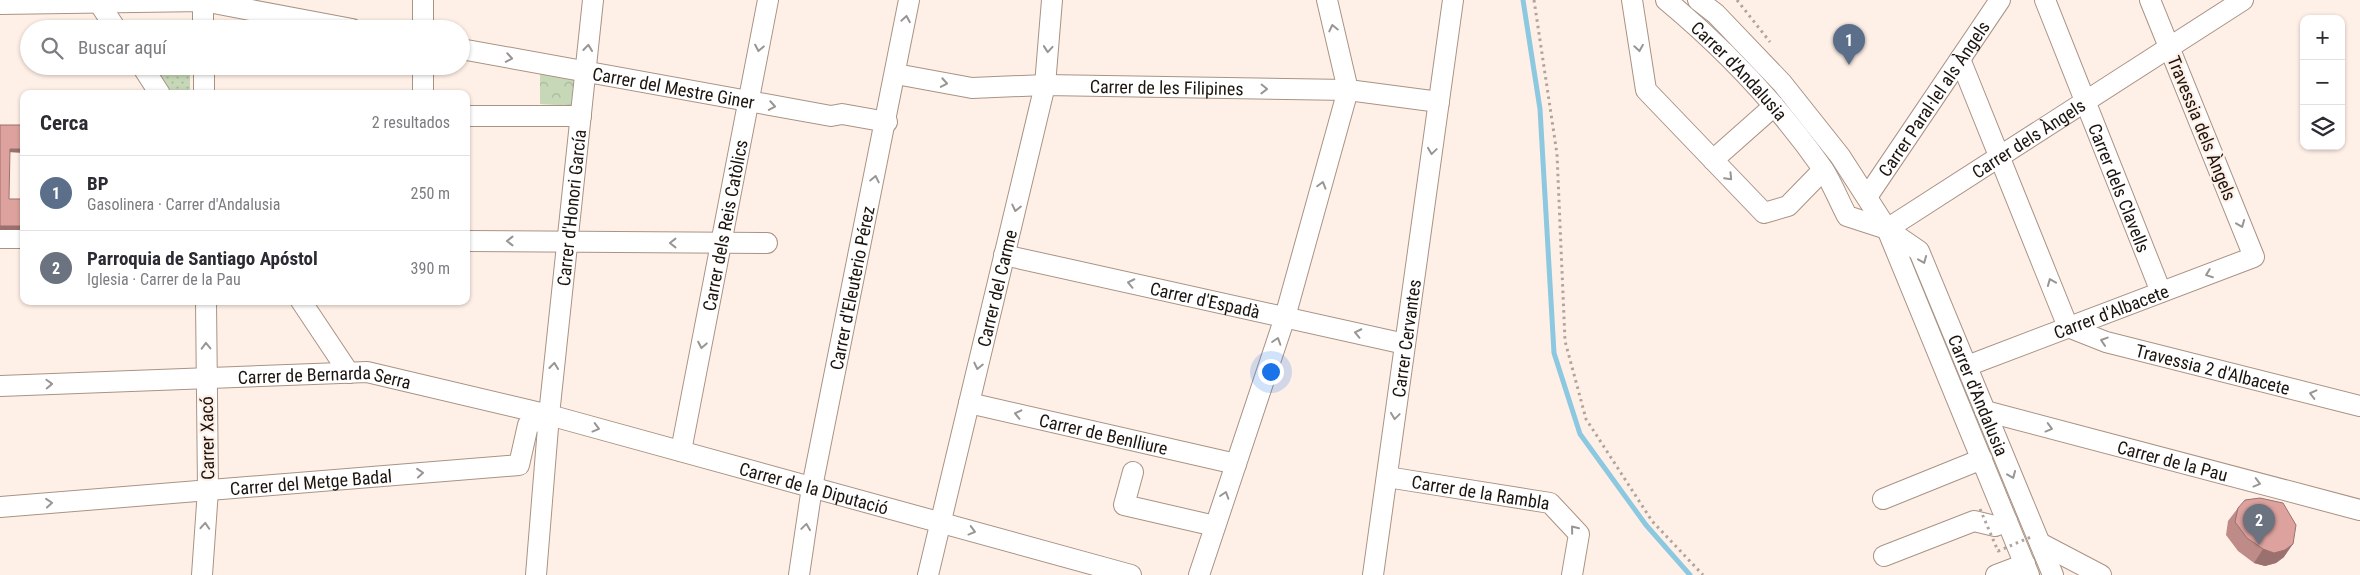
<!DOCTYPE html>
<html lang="es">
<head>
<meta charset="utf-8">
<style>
	:root { --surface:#fff; --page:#f7f7f7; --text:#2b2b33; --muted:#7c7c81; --line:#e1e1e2; --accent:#b02561 }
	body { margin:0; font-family:"Roboto Condensed",sans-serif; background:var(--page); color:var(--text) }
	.controls { position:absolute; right:15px; top:15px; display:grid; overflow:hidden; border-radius:10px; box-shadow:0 1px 4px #0004 }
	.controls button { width:45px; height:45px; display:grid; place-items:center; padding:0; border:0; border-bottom:1px solid var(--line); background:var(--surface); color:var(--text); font:25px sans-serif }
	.you { position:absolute; left:1270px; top:371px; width:18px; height:18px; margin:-12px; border:4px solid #fff; border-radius:50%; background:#1a73e8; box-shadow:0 0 0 8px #1a73e833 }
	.badge { display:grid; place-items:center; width:32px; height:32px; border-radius:50%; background:var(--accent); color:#fff; font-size:16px; font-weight:700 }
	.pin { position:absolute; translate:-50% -41px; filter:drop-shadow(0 1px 2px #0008) }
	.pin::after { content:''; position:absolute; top:26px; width:18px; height:15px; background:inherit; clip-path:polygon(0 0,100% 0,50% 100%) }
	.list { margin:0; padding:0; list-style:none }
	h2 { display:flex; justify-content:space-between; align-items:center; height:65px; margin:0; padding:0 20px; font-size:21px }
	h2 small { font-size:16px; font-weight:400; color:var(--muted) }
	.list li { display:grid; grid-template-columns:32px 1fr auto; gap:15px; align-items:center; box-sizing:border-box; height:75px; padding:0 20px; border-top:1px solid var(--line) }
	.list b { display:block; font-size:19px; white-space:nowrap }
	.list p { margin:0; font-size:16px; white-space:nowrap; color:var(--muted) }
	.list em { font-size:16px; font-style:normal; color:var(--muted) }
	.icon { flex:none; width:28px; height:28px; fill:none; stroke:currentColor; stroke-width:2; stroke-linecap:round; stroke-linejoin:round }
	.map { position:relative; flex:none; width:2360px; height:575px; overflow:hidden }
	.search { position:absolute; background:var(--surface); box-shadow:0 1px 4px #0004; left:20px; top:20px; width:450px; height:55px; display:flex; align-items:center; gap:12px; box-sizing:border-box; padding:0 18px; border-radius:28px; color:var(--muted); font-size:19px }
	.panel { position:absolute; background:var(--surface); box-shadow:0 1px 4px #0004; left:20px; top:90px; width:450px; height:215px; border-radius:10px }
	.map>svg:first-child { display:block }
	.park { fill:url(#park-crowns) }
	.garden { fill:url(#garden-dots) }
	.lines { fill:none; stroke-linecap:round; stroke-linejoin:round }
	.stream { stroke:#8dc8e1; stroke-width:5 }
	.minor-casing { stroke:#a99385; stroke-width:22 }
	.path { stroke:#b0a49c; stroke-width:3; stroke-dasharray:2.5 4; stroke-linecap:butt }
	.minor { stroke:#fff; stroke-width:20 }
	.path-bridge { stroke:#b0a49c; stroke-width:3; stroke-dasharray:2.5 4; stroke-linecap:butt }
	.wall { fill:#be8b88 }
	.shaded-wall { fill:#9b716f }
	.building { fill:#dda29e; stroke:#9b716f }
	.oneway { stroke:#999593 }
	.labels { text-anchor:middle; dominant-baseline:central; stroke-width:4.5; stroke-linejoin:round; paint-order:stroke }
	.street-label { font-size:18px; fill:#1c140f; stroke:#fff0e7 }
</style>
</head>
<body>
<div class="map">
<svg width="2360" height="575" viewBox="0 0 2360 575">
	<defs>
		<pattern id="park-crowns" width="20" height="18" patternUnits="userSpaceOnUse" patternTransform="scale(1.25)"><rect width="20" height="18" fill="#c6d8b8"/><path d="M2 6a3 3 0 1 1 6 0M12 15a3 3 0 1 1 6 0" fill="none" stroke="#aab89d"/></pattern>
		<pattern id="garden-dots" width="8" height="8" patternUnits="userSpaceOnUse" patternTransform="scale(1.25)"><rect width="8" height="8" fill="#c6d8b8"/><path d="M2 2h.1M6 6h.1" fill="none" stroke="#aab89d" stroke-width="1.8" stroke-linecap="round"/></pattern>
	</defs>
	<rect width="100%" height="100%" fill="#fff0e7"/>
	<!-- park -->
	<polygon class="park" points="540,69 574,76 571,106 540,104"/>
	<!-- garden -->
	<g class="garden">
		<polygon points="126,24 190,25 190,29 129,29"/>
		<polygon points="154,66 190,66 190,94 173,94"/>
	</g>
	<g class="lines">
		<!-- stream -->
		<polyline class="stream" points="1523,0 1540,109 1554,353 1580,434 1646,525 1690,575"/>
		<defs>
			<g id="minor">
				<polyline points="97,0 116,29"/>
				<polyline points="203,0 203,29"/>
				<polyline points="423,0 423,29"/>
				<polyline points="1632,0 1646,90 1764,213 1788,206 1823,170"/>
				<path id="s1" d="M1666 0C1725 49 1779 106 1823 169 1832 183 1839 201 1847 216L1887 229 1919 251 2053 575"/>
				<polyline points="1698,0 1716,14 1782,83 1840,156 1887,229 2029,575"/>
				<path id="s2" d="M2045 0 2161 292"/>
				<polyline points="0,4 203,1 352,29"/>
				<path id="s3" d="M461 49 831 116 842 114 887 122"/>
				<polyline points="1960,59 2068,327"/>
				<polyline points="142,66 160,94"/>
				<polyline points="204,66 204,94"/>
				<polyline points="423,66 423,94"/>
				<path id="s4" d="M896 74 972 88 1045 85 1348 90 1439 102"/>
				<polyline points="466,116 581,116"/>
				<polyline points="1713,160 1774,106"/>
				<path id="s5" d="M1867 197 2000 0"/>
				<path id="s6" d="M1887 229 2243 0"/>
				<polyline points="0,238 24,238"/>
				<polyline points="466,241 767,243"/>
				<path id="s7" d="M1004 255 1405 344"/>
				<polyline points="301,301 349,373"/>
				<path id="s8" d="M2068 327 2106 342 2360 406"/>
				<path id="s9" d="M1967 366 2254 257 2150 0"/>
				<path id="s10" d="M0 386 367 372 549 415 1131 575"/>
				<path id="s11" d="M969 403 1236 464"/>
				<path id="s12" d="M1985 411 2360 510"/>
				<path id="s13" d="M681 451 768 0"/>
				<polyline points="1133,472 1124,505 1215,526"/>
				<path id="s14" d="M1387 477 1550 503 1579 534 1572 575"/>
				<polyline points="1883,499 1982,459"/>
				<path id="s15" d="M0 507 519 465 528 425 549 415"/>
				<polyline points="2040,543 2101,575"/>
				<polyline points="1884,556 1974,521 1995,526 2007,521"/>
				<polyline points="202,575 208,490 206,301"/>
				<path id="s16" d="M536 575 549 415 593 0"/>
				<path id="s17" d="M799 575 812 487 909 0"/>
				<path id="s18" d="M928 575 1045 85 1052 0"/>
				<polyline points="1199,575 1285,317 1348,90 1327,0"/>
				<path id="s19" d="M1373 575 1453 0"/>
				<polyline points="1996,575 2025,564"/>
			</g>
		</defs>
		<!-- minor casing -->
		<use href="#minor" class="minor-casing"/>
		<!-- path -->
		<g class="path">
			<polyline points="1534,0 1557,154 1565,341 1586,419 1652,521 1703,575"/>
			<polyline points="1737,0 1770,42"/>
		</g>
		<!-- minor -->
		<use href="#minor" class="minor"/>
		<!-- path-bridge -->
		<polyline class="path-bridge" points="1980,509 1998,551 2031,537"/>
	</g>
	<!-- wall -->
	<polygon class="wall" points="2238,508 2284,557 2276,563 2265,566 2254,563 2238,551 2226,535 2228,521"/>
	<!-- shaded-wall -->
	<g class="shaded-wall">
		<polygon points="10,149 24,149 24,153 7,152"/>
		<rect x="0" y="226" width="24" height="4"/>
		<polygon points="2293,544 2284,557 2276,563 2265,566 2254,563 2263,549"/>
	</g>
	<!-- building -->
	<g class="building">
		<polygon points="0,125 24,125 24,149 10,149 9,199 24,199 24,226 0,226"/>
		<polygon points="2260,498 2283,503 2296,525 2293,544 2285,550 2274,553 2263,549 2247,538 2235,522 2238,508 2245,500"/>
	</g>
	<!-- one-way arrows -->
	<defs><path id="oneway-chevron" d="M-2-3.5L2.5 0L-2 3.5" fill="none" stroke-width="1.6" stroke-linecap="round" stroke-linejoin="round" transform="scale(1.25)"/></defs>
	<g class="oneway">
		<use href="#oneway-chevron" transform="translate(906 19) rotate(-80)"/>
		<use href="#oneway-chevron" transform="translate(1333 28) rotate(-103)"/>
		<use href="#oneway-chevron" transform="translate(588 48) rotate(-84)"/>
		<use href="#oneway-chevron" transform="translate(759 48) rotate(101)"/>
		<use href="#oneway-chevron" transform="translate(1639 48) rotate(81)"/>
		<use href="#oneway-chevron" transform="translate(1048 49) rotate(95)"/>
		<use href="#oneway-chevron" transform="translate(509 58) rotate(10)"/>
		<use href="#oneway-chevron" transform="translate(944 83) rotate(10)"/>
		<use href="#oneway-chevron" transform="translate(1264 89) rotate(1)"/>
		<use href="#oneway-chevron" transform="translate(772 106) rotate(10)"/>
		<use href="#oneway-chevron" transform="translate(1432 151) rotate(98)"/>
		<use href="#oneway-chevron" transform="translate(1729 177) rotate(46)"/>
		<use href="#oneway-chevron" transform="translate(875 179) rotate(-78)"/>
		<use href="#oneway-chevron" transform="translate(1322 185) rotate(-74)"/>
		<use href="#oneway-chevron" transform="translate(1016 208) rotate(103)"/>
		<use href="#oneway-chevron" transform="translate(2241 224) rotate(68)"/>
		<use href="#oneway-chevron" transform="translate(510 241) rotate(-180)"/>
		<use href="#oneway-chevron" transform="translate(673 243) rotate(-180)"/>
		<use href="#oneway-chevron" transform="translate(1923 260) rotate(68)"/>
		<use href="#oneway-chevron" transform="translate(2209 274) rotate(159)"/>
		<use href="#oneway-chevron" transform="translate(2051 282) rotate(-112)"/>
		<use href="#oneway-chevron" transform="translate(1131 283) rotate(-168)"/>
		<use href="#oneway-chevron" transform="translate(1358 333) rotate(-168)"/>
		<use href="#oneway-chevron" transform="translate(1277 341) rotate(-72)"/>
		<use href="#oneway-chevron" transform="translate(2104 341) rotate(-162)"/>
		<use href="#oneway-chevron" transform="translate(702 345) rotate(101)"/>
		<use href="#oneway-chevron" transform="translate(206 346) rotate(-91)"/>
		<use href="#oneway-chevron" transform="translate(554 366) rotate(-84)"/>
		<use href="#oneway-chevron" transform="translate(978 366) rotate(103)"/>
		<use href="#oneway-chevron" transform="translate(49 384) rotate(-2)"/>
		<use href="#oneway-chevron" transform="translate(2313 394) rotate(-166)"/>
		<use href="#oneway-chevron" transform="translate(1018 414) rotate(-167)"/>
		<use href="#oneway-chevron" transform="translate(1395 416) rotate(98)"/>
		<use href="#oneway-chevron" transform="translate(596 428) rotate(15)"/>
		<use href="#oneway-chevron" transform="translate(2049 428) rotate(15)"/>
		<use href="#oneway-chevron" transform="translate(420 473) rotate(-5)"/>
		<use href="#oneway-chevron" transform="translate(2012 475) rotate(67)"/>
		<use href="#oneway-chevron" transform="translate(2257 483) rotate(15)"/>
		<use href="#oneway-chevron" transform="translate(1225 495) rotate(-72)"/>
		<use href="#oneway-chevron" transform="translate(49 503) rotate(-5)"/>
		<use href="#oneway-chevron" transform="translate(205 526) rotate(-86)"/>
		<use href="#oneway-chevron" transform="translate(806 527) rotate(-82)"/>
		<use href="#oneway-chevron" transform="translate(1574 529) rotate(-129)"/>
		<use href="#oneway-chevron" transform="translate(972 531) rotate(15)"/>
	</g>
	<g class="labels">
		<!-- street labels -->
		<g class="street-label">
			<text stroke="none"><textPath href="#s1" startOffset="102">Carrer d'Andalusia</textPath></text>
			<text stroke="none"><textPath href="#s4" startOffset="272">Carrer de les Filipines</textPath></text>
			<text stroke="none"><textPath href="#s3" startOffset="216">Carrer del Mestre Giner</textPath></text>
			<text stroke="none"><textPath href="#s5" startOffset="119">Carrer Paral·lel als Àngels</textPath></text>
			<text transform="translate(2202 128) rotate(68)">Travessia dels Àngels</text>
			<text stroke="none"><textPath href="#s6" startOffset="168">Carrer dels Àngels</textPath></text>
			<text stroke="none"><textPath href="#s2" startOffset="202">Carrer dels Clavells</textPath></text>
			<text stroke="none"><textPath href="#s16" startOffset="369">Carrer d'Honori García</textPath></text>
			<text stroke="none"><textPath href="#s13" startOffset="230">Carrer dels Reis Catòlics</textPath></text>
			<text stroke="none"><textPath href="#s17" startOffset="292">Carrer d'Eleuterio Pérez</textPath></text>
			<text stroke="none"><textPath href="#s18" startOffset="295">Carrer del Carme</textPath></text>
			<text stroke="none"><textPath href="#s7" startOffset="206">Carrer d'Espadà</textPath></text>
			<text stroke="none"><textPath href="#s9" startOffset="154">Carrer d'Albacete</textPath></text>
			<text stroke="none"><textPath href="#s19" startOffset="239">Carrer Cervantes</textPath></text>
			<text stroke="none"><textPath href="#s8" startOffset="151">Travessia 2 d'Albacete</textPath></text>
			<text stroke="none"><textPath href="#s10" startOffset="325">Carrer de Bernarda Serra</textPath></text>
			<text stroke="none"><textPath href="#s1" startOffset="521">Carrer d'Andalusia</textPath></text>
			<text stroke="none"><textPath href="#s11" startOffset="138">Carrer de Benlliure</textPath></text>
			<text transform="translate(207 438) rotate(-91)">Carrer Xacó</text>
			<text stroke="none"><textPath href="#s12" startOffset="194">Carrer de la Pau</textPath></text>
			<text stroke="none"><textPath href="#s15" startOffset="312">Carrer del Metge Badal</textPath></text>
			<text stroke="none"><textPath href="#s10" startOffset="829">Carrer de la Diputació</textPath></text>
			<text stroke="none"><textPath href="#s14" startOffset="95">Carrer de la Rambla</textPath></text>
		</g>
	</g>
</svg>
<div class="controls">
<button>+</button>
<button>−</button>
<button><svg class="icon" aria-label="layers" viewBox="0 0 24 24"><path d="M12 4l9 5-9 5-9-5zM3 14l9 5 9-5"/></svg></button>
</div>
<div class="you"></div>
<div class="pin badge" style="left:1849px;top:65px;background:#5c6f8a">1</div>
<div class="pin badge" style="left:2259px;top:545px;background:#6b7280">2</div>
<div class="search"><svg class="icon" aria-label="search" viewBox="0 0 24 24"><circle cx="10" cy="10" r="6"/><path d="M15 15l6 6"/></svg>Buscar aquí</div>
<section class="panel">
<h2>Cerca<small>2 resultados</small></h2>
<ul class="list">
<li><span class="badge" style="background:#5c6f8a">1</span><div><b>BP</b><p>Gasolinera · Carrer d'Andalusia</p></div><em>250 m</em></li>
<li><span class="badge" style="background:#6b7280">2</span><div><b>Parroquia de Santiago Apóstol</b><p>Iglesia · Carrer de la Pau</p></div><em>390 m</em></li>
</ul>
</section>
</div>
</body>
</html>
